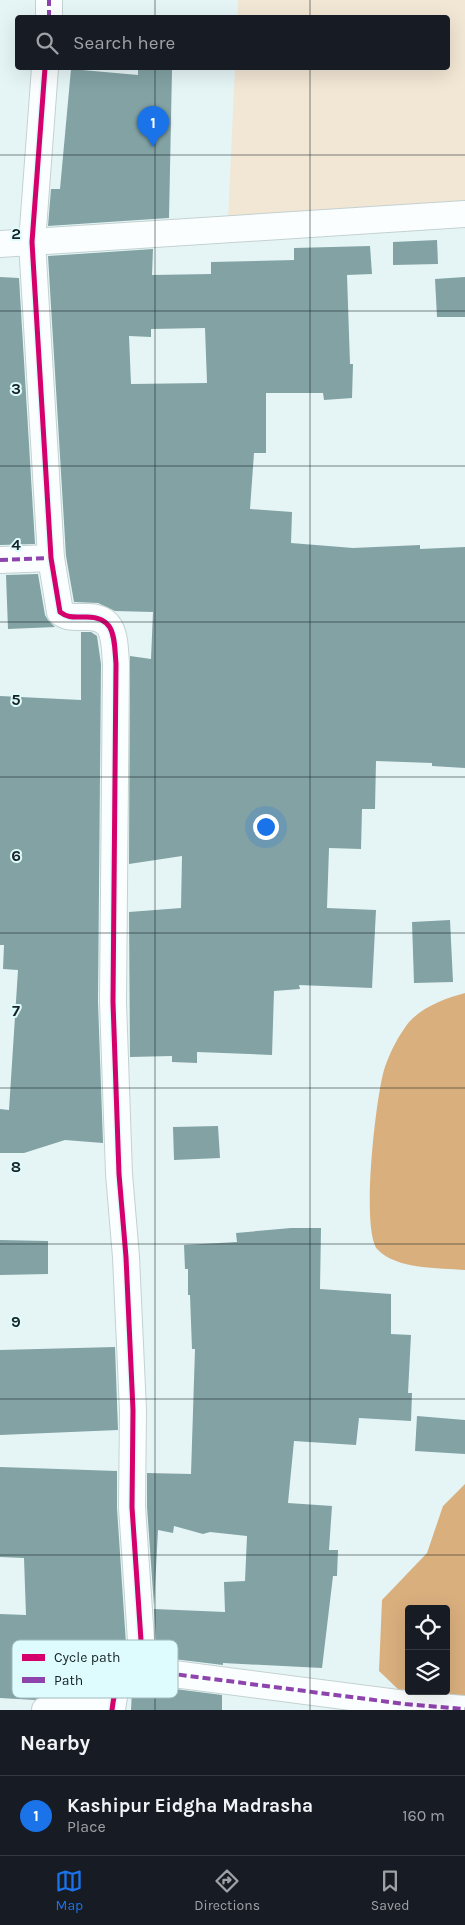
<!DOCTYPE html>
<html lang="en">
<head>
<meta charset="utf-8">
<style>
	:root { --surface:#171b24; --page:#242831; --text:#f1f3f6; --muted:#9ea1a6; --line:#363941; --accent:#1a73e8 }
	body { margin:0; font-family:Karla,sans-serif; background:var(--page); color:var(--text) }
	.controls { position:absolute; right:15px; bottom:15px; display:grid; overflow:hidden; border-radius:5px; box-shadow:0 5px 20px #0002 }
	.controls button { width:45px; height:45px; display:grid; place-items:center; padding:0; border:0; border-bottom:1px solid var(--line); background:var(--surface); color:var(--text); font:25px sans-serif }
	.you { position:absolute; left:265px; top:826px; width:18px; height:18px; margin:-12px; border:4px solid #fff; border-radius:50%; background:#1a73e8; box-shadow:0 0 0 8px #1a73e833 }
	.badge { display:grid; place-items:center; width:32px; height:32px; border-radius:50%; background:var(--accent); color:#fff; font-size:16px; font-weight:700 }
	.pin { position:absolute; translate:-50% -41px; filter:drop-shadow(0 1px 2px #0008) }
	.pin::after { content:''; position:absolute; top:26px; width:18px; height:15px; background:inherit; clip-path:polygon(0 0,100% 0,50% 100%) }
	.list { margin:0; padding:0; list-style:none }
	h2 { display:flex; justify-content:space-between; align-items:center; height:65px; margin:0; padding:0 20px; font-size:21px }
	h2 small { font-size:16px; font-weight:400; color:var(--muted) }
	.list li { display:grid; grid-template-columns:32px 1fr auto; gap:15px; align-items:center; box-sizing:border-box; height:80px; padding:0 20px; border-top:1px solid var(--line) }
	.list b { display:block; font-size:19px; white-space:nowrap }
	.list p { margin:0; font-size:16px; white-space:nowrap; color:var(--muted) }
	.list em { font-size:16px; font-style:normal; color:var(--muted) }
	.icon { flex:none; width:28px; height:28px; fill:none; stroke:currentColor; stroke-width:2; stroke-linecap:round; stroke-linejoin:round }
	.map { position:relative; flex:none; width:465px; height:1710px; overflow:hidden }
	.search { position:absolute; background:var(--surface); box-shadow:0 5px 20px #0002; left:15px; right:15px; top:15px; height:55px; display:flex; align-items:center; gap:12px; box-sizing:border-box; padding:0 18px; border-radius:5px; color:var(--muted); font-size:19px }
	.sheet { height:145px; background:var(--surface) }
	nav { display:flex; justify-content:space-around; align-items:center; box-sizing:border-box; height:70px; border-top:1px solid var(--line); background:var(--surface); font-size:14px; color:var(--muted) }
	nav a { display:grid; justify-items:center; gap:2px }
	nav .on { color:var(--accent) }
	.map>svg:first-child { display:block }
	.green { fill:#f2e6d4 }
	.water { fill:#daaf7e; fill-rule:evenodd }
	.building { fill:#82a2a4; fill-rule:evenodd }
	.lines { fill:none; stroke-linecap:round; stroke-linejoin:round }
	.street-casing { stroke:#c4d1d1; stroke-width:28 }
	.street { stroke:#fbfefe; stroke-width:26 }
	.quiet { stroke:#8e44ad; stroke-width:4; stroke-dasharray:8 4; stroke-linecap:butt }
	.cycleway-casing { stroke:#defbfd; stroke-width:8 }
	.cycleway { stroke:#d6006c; stroke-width:5 }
	.grid { fill:none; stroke:#172223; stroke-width:1; stroke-opacity:0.55 }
	.key { fill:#defbfd; stroke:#a2babc; stroke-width:1 }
	.key-label { font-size:14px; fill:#172223 }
	.grid-label { font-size:16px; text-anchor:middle; font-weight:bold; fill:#172223; stroke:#defbfd; stroke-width:4; stroke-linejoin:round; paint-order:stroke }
</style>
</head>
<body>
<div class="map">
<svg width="465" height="1710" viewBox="0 0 465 1710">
	<rect width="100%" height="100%" fill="#e5f5f6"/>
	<!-- green -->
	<polygon class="green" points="238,0 465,0 465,203 228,220 235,68 448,68 448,18 238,17"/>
	<!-- water -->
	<g class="water">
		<path d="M465 993V1270C439 1268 396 1269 378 1250 360 1231 376 1097 384 1070 388 1057 396 1040 404 1029 416 1009 443 999 465 993Z"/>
		<path d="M465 1484V1705L400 1691 379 1671 382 1600 427 1553 443 1506ZM409 1609H446V1691H409Z"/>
	</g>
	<!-- building -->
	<g class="building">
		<polygon points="71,69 138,75 138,70 172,70 169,218 48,226 51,189 60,189"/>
		<polygon points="437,240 438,264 393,265 393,242"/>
		<path d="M370 246 372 274 347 275 350 364H353L352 398 324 400 323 393H266V453H254L250 509 292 512 291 543 353 548 420 545V549L465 547V768L432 766V763L376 761 375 809H362L361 849 329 848 327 908 376 910 372 988 299 985 300 989 274 991 272 1055 197 1052V1063L172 1062V1056L130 1057 129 912 181 908 182 856 129 864 130 656 151 659 153 612 115 611 98 603 74 602 66 556 48 256 153 249 152 275 211 274V262L294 260V248ZM205 328 207 383 131 384 129 336 151 337V329Z"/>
		<polygon points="0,277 19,278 35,544 0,545"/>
		<polygon points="465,277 465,317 437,317 435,279"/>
		<polygon points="38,574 45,615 48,620 55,627 8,629 6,575"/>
		<polygon points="81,632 91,632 97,636 101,664 98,1002 103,1143 65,1140 24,1153 0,1153 0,1109 9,1110 18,970 3,969 4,945 0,945 0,696 81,700"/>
		<polygon points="450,920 453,982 414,983 412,922"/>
		<polygon points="218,1126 220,1158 174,1160 173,1127"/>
		<polygon points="291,1228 321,1228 320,1289 391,1294 391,1334 411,1335 408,1393 412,1393 411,1421 359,1418 356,1445 294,1441 288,1503 332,1506 329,1550 338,1550 337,1576 333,1576 322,1668 223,1663 223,1665 157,1657 154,1609 225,1612 224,1582 245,1581 247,1536 210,1532 203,1534 174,1526 173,1533 158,1530 154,1606 147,1507 147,1473 191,1474 195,1349 192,1349 190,1295 188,1295 188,1269 185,1269 184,1245 237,1242 236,1233"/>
		<polygon points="0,1240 48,1241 48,1274 0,1275"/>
		<polygon points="115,1347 118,1430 0,1435 0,1350"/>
		<polygon points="417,1416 465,1420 465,1454 415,1451"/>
		<polygon points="0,1467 117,1471 117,1508 127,1659 111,1668 102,1685 81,1684 81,1695 45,1695 35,1700 0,1698 0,1614 26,1615 24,1558 0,1557"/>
		<polygon points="144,1685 222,1695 222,1710 131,1710 132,1690"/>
	</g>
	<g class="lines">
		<defs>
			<g id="street">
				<polyline points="49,18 49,0"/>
				<path d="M45 68 32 242 51 558 60 612C68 618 73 617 83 617 116 615 114 638 116 664L113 1002 119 1174 126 1257 133 1410 132 1507 143 1670C117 1674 115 1686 112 1710"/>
				<polyline points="0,244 465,214"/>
				<polyline points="0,560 51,558"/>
				<polyline points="143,1670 405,1704 465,1709"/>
				<polyline points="45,1710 112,1710"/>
			</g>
		</defs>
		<!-- street casing -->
		<use href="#street" class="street-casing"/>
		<!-- street -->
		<use href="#street" class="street"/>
		<!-- quiet -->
		<g class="quiet">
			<polyline points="49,18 49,0"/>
			<polyline points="0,560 51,558"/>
			<polyline points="143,1670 405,1704 465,1709"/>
		</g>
		<defs>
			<path id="cycleway" d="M45 68 32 242 51 558 60 612C68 618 73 617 83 617 116 615 114 638 116 664L113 1002 119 1174 126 1257 133 1410 132 1507 143 1670C117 1674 115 1686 112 1710"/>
		</defs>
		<!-- cycleway casing -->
		<use href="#cycleway" class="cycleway-casing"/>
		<!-- cycleway -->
		<use href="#cycleway" class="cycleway"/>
	</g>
	<!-- grid -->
	<path class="grid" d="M155 0V18M310 0V18M155 68V1710M310 68V1710M0 155H465M0 311H465M0 466H465M0 622H465M0 777H465M0 933H465M0 1088H465M0 1244H465M0 1399H465M0 1555H465"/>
	<!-- legend -->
	<rect x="12" y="1640" width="166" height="58" rx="8" class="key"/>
	<rect x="22" y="1654" width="23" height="7" fill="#d6006c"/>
	<rect x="22" y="1677" width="23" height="6" fill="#8e44ad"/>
	<g class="key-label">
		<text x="54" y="1662">Cycle path</text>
		<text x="54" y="1685">Path</text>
	</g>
	<g class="grid-label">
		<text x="16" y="239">2</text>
		<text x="16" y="394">3</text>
		<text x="16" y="550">4</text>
		<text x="16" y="705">5</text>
		<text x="16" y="861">6</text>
		<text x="16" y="1016">7</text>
		<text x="16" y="1172">8</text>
		<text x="16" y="1327">9</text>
	</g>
</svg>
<div class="controls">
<button><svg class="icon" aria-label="locate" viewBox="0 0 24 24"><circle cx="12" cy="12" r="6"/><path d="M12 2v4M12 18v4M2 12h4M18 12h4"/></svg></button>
<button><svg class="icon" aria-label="layers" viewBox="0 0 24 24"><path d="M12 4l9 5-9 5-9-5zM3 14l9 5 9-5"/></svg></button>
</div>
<div class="you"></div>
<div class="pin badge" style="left:153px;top:147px">1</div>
<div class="search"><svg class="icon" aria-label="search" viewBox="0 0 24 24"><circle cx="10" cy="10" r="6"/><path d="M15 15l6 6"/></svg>Search here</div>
</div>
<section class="sheet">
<h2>Nearby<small></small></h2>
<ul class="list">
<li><span class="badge">1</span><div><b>Kashipur Eidgha Madrasha</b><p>Place</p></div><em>160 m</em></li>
</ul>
</section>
<nav>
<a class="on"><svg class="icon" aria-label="map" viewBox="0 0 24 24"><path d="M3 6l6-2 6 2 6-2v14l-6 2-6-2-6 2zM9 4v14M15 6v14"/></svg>Map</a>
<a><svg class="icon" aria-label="directions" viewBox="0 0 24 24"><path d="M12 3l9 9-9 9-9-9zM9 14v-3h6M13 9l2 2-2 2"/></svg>Directions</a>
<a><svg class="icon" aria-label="saved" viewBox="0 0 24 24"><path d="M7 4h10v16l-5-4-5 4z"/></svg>Saved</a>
</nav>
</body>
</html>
